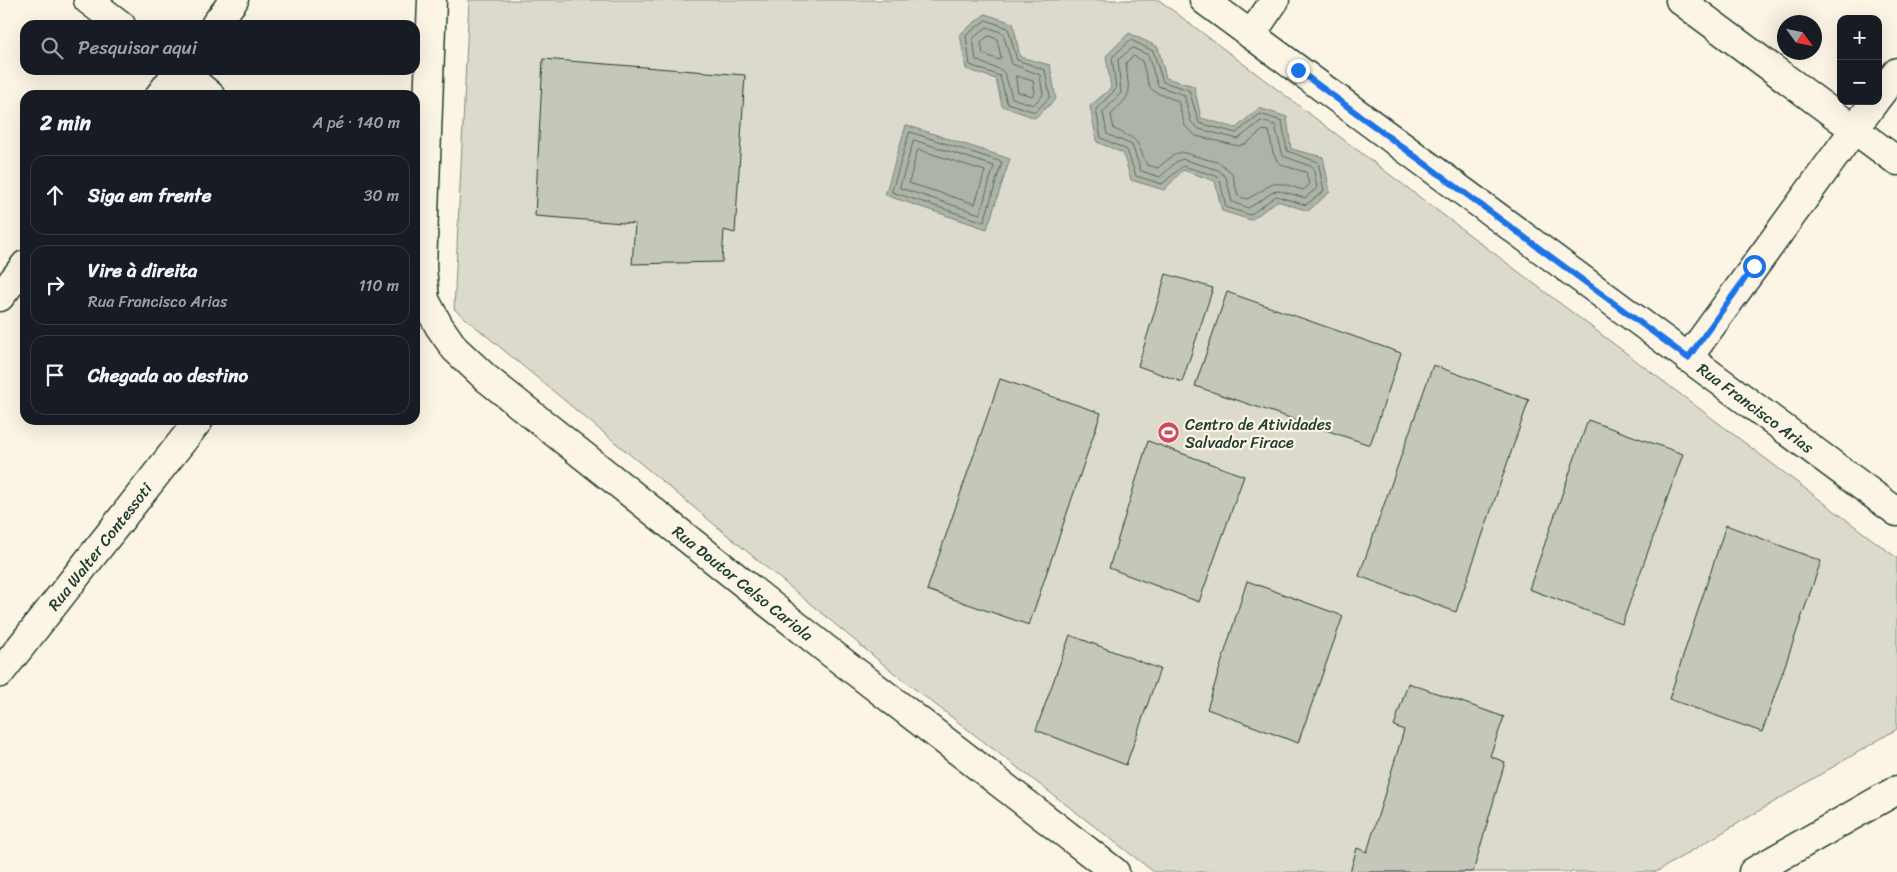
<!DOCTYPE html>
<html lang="pt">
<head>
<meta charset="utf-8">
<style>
	:root { --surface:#171b24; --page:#242831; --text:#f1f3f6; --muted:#9ea1a6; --line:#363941 }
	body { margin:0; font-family:Sriracha,sans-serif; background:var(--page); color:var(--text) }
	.controls { position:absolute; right:15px; top:15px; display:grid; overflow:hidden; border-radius:10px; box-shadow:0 5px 20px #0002 }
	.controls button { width:45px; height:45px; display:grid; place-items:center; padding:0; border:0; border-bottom:1px solid var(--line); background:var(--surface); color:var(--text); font:25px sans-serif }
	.compass { position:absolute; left:1777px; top:15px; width:45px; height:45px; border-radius:50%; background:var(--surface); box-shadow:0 5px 20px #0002; rotate:123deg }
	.stop { position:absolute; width:15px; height:15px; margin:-11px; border:4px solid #1a73e8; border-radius:50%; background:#fff }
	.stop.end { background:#1a73e8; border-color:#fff; box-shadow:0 1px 5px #0008 }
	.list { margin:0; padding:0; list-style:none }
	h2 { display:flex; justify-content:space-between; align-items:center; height:65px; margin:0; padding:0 20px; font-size:21px }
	h2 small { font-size:16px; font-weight:400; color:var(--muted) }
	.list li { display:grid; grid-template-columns:32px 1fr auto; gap:15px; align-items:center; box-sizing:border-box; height:80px; margin:0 10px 10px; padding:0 10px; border:1px solid var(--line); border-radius:15px }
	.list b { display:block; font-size:19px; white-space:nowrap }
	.list p { margin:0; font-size:16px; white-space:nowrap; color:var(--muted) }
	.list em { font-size:16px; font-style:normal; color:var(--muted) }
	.icon { flex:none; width:28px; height:28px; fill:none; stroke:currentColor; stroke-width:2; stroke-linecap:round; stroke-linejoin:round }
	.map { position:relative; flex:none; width:1897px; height:872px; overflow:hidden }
	.search { position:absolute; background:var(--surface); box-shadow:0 5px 20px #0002; left:20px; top:20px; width:400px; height:55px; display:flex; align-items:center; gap:12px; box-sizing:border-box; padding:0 18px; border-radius:15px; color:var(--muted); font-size:19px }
	.panel { position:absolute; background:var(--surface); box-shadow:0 5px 20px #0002; left:20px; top:90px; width:400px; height:335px; border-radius:15px }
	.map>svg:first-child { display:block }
	.green { fill:#dcdacc; stroke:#7e8c80 }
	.water { fill:#aeb3a7; stroke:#758479 }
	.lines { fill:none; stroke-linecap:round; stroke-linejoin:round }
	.shore { stroke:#586c62; stroke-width:1 }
	.building { fill:#c5c7b9; stroke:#1f3d34 }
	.street-casing { stroke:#1f3d34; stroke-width:31 }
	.street { stroke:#fcf5e5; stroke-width:28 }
	.route { stroke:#1a73e8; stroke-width:6 }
	.labels { text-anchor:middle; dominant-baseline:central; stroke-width:4.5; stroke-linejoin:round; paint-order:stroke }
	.street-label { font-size:16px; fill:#1f3d34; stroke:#fcf5e5 }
	.poi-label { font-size:16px; fill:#1f3d34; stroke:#fcf5e5; text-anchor:start }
</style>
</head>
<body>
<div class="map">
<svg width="1897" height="872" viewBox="0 0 1897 872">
	<rect width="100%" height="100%" fill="#fcf5e5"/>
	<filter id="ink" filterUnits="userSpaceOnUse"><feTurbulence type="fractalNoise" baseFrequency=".02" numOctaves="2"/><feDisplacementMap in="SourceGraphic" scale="10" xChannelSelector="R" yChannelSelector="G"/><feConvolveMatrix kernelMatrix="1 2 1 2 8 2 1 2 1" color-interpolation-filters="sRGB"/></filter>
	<g filter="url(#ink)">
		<!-- green -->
		<polygon class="green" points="469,0 1159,0 1897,558 1897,729 1656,872 1154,872 894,673 454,309"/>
		<!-- water -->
		<g class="water">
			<polygon points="985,14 1013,23 1020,57 1050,65 1056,99 1035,118 1002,106 996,79 966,69 960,34"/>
			<polygon points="1129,33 1158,47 1166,78 1194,86 1201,118 1236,128 1259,108 1287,117 1291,149 1323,157 1330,192 1308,211 1277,201 1251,220 1222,211 1215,181 1183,170 1164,190 1131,180 1123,153 1097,142 1090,106 1111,88 1106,56"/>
			<polygon points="906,125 1010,159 987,229 885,195"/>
		</g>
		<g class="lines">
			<!-- shore -->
			<g class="shore">
				<polygon points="986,20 1008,28 1017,60 1045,70 1050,97 1035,112 1007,103 1000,76 970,65 966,36"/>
				<path d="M987 27 1003 33 1012 64 1040 75 1043 95 1033 105 1012 98C1001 60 1009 76 976 60L973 39Z"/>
				<polygon points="989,36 997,39 1001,57 999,60 983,54 981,42"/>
				<polygon points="1131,40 1153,51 1163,82 1189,90 1199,123 1236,133 1260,114 1282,121 1287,151 1318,162 1324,191 1306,205 1276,196 1250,215 1226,207 1220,180 1216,176 1183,166 1162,184 1136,176 1127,150 1101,138 1096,109 1116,89 1112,58"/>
				<path d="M1133 48 1148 55 1158 86 1184 95 1191 122 1199 129 1238 139 1261 121 1275 125 1283 156 1313 167 1317 188 1305 198C1264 186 1282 190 1248 208L1232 202 1226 177 1218 170 1182 159 1176 162 1160 177 1141 171 1132 145 1107 134 1103 112 1121 93 1118 60Z"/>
				<path d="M1134 56 1142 61C1152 96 1146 88 1178 101L1185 126 1196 136 1238 146 1247 143 1263 130 1269 131 1273 153 1278 162 1284 166 1306 172 1309 185 1303 190C1266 178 1277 184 1247 199L1238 196 1232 173 1220 163 1181 152 1172 156 1158 168 1147 165C1135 139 1142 142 1114 129L1111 115 1125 100 1129 92 1126 63Z"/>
				<polygon points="1016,76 1033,81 1035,92 1032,96 1018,92"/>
				<polygon points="910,132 1002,162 984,222 892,192"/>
				<polygon points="914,140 994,166 980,214 900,188"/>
				<polygon points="920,150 985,171 975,204 909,183 917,151"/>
			</g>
		</g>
		<!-- building -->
		<g class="building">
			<polygon points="543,59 745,75 735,233 724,230 722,262 632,264 635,224 535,216"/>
			<polygon points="1166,274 1213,288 1182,382 1138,366"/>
			<polygon points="1227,292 1401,353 1370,445 1195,386"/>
			<polygon points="1433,365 1529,400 1456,612 1359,576"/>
			<polygon points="1000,379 1101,413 1029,625 927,590"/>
			<polygon points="1588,420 1683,454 1622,624 1529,589"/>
			<polygon points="1148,441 1244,476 1199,602 1109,568"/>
			<polygon points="1726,525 1821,561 1762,732 1669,699"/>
			<polygon points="1247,581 1343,616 1298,743 1207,709"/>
			<polygon points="1070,635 1160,669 1126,765 1036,730"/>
			<polygon points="1408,683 1504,717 1490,756 1505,762 1473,872 1350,872 1357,848 1367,852 1404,730 1394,726"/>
		</g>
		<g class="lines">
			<defs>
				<g id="street">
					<polyline points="88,0 121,25"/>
					<path id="s1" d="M432 0 422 267 425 300 439 326 455 349 486 378 826 649 1115 872"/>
					<path id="s2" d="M1204 0 1897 512"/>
					<polyline points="1680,0 1897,161"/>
					<polyline points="215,25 234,0"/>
					<polyline points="1251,35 1275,0"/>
					<polyline points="180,70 210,95"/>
					<polyline points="160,95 179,70"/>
					<polyline points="1878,97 1897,72"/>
					<polyline points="0,297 25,265"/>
					<polyline points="1688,358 1875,101"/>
					<path id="s3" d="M0 673 199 420"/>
					<polyline points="1753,872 1897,790"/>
				</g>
			</defs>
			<!-- street casing -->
			<use href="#street" class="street-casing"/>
			<!-- street -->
			<use href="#street" class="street"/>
		</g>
	</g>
	<g class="lines" filter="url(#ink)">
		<!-- route -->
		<polyline class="route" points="1298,70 1688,358 1754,266"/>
	</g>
	<!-- icons -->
	<defs>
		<symbol id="stadium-disc" viewBox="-11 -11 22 22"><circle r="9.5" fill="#d1495b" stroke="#fcf5e5"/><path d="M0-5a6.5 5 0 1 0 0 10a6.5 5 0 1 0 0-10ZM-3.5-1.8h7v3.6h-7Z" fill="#fff"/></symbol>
	</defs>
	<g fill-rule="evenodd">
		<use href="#stadium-disc" x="1156" y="420" width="25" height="25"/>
	</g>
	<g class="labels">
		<!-- street labels -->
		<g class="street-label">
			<text stroke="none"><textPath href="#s2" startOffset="686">Rua Francisco Arias</textPath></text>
			<text stroke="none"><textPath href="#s3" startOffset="161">Rua Walter Contessoti</textPath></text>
			<text stroke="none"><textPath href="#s1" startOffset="729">Rua Doutor Celso Cariola</textPath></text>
		</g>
		<!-- poi labels -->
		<g class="poi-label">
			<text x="1185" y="424">Centro de Atividades<tspan x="1185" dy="18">Salvador Firace</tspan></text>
		</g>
	</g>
</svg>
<div class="controls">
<button>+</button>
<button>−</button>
</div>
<svg class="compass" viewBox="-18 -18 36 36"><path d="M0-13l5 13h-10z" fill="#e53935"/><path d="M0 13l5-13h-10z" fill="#9ea1a6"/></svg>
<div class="stop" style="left:1754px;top:266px"></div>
<div class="stop end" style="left:1298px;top:70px"></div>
<div class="search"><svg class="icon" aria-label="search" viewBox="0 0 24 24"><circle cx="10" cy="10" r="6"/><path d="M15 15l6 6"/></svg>Pesquisar aqui</div>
<section class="panel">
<h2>2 min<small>A pé · 140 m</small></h2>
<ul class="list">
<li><svg class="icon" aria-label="ahead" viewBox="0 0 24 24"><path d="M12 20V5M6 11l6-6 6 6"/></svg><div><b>Siga em frente</b></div><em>30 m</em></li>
<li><svg class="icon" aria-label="right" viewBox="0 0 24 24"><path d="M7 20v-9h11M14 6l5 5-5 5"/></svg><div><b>Vire à direita</b><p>Rua Francisco Arias</p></div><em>110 m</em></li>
<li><svg class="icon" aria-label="arrive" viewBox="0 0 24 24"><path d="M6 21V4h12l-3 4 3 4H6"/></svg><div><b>Chegada ao destino</b></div></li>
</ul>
</section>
</div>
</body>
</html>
